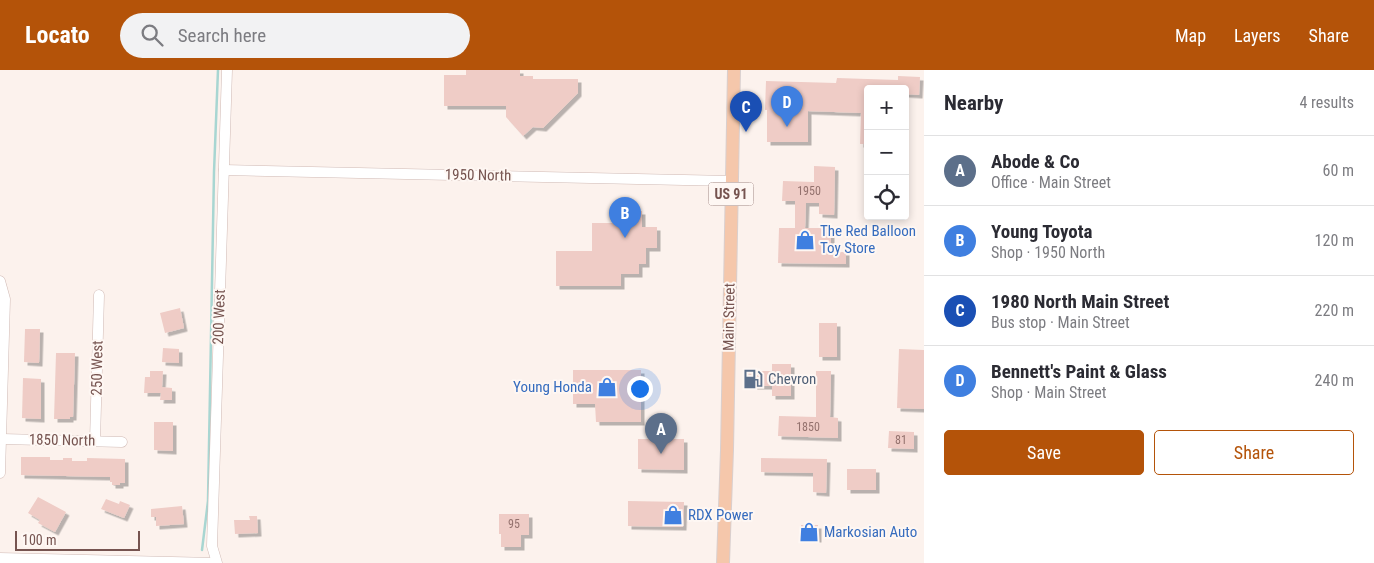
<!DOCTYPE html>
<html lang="en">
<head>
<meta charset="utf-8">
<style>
	:root { --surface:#fff; --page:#f2f2f3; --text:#2b2b33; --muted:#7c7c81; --line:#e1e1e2; --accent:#b45309 }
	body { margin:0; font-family:"Roboto Condensed",sans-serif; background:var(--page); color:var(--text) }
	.controls { position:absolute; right:15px; top:15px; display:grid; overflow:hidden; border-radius:5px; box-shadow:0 2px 8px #0003 }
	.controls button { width:45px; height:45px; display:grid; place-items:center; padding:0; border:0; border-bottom:1px solid var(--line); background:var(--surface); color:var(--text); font:25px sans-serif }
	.scale { position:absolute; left:15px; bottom:12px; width:125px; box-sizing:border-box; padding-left:5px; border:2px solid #765450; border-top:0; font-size:14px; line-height:18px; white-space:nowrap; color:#765450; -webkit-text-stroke:4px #fef7f3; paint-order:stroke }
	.you { position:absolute; left:639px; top:318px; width:18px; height:18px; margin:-12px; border:4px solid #fff; border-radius:50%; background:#1a73e8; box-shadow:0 0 0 8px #1a73e833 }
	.badge { display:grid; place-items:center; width:32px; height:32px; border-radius:50%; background:var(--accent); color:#fff; font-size:16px; font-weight:700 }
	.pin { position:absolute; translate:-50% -41px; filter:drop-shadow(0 1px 2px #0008) }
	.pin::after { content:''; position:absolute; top:26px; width:18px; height:15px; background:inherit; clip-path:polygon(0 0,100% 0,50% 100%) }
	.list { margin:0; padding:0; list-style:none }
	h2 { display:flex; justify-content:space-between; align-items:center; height:65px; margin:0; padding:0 20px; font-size:21px }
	h2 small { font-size:16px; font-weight:400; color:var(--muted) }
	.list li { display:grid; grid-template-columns:32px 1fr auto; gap:15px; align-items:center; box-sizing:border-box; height:70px; padding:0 20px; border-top:1px solid var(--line) }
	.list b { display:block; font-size:19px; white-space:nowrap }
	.list p { margin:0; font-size:16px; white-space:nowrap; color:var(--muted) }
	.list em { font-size:16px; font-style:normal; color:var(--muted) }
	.actions { display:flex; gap:10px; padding:15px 20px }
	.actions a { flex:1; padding:11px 0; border:1px solid var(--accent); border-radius:5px; text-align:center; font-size:18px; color:var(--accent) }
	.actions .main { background:var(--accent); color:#fff }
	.icon { flex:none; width:28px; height:28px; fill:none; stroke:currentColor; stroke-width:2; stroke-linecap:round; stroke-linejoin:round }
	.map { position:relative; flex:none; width:924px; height:493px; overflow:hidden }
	header { display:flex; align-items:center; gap:30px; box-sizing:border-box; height:70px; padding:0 25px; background:var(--accent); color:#fff }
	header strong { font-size:24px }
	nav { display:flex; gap:28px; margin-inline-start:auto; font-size:18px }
	.search { width:350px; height:45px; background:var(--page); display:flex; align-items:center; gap:12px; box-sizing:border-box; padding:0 18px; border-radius:28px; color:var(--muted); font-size:19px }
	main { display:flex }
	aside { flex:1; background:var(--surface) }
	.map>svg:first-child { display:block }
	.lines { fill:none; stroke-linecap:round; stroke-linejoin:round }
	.stream { stroke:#a8d6d2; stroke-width:2.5 }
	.building { fill:#efccc6; filter:url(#shadow) }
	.minor-casing { stroke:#d0bab5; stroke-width:11 }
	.major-casing { stroke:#d9cfce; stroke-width:14 }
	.minor { stroke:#fff; stroke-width:10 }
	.major { stroke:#f5c7ab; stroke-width:12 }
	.labels { text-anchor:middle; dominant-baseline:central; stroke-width:4; stroke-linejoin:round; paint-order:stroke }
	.number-label { font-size:12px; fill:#94726e }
	.shield { fill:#fef7f3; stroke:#9f8581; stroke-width:1 }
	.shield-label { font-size:14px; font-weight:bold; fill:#765450 }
	.street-label { font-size:15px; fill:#765450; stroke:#fef7f3 }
	.shop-label { font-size:15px; fill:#366cbe; stroke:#fef7f3; text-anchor:start }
	.service-label { font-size:15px; fill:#4e5e75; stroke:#fef7f3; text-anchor:start }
</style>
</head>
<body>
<header>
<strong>Locato</strong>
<div class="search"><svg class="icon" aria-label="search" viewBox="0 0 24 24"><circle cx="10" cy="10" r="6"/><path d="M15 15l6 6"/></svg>Search here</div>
<nav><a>Map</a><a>Layers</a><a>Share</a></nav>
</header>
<main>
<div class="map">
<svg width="924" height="493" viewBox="0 0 924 493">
	<defs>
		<filter id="shadow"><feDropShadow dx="3.5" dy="3.5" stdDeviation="0" flood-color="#0004"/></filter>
	</defs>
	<rect width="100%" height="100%" fill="#fcf2ed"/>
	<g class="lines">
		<!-- stream -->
		<polyline class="stream" points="202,480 208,431 214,102 218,0"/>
	</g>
	<!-- building -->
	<g class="building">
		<polygon points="466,0 520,0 520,6 533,6 533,9 578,9 578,23 543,58 533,57 523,66 506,47 506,36 444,36 444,5 466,5"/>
		<polygon points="898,6 920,7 919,25 905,24 905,19 868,19 868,74 860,74 861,43 808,41 808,72 767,72 767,40 765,40 766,11 836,13 837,8 898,10"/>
		<polygon points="814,96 835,97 834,145 819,144 819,133 806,133 805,158 831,158 831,182 846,182 846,194 778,193 779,158 795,158 795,131 782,131 783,111 814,112"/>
		<polygon points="624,141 642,141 642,157 657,157 657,178 646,178 646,194 639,194 639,204 621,204 621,216 556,216 556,181 592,181 592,153 624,153"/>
		<polygon points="180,238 184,258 165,263 160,243"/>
		<rect x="819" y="253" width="18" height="34"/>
		<polygon points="25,259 40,259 39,293 24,292"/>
		<polygon points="163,278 179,279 179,293 162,292"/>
		<polygon points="899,279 924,280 924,339 897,338"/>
		<polygon points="56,283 75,283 73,347 70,347 70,349 54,349"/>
		<polygon points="772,294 791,294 791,326 772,326 772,316 744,316 744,301 772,301"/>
		<polygon points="573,300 641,300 641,352 596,352 595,334 573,334"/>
		<polygon points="150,301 163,301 162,317 172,318 172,330 160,330 161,323 144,323 145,307 150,307"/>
		<polygon points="816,301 831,301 830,347 838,348 838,368 778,366 779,346 816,347"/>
		<polygon points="23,308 41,309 41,349 22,348"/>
		<polygon points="154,352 173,352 173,381 154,380"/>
		<polygon points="889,361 914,362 914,379 888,378"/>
		<polygon points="638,369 684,369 684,400 638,399"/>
		<polygon points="21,387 50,387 50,390 63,390 63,388 72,388 72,391 87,391 87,388 125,389 125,413 120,413 120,415 112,415 112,412 110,412 110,407 21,405"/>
		<polygon points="761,388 827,389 826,423 813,422 813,403 761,402"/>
		<rect x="847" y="399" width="29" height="21"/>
		<polygon points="38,427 66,442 55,462 38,453 40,450 28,443"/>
		<polygon points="106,429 119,434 120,431 130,435 124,448 101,439"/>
		<polygon points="628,431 684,432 683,457 628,456"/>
		<polygon points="182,436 184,454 156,456 156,447 151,447 151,439"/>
		<polygon points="499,444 529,444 529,465 521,465 521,477 501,477 501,464 499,464"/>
		<polygon points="249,446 257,446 258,463 235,464 234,450 250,450"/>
		<rect x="801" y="455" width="17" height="14"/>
	</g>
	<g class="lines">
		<defs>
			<g id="minor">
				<polyline points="224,100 731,111"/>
				<polyline points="0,211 5,229 0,403"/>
				<polyline points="2,369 122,372"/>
				<polyline points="95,371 99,225"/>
				<polyline points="0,488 215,493"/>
				<polyline points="217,493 212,476 227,0"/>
			</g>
			<polyline id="major" points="723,493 727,380 734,0"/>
		</defs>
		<!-- minor casing -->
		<use href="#minor" class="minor-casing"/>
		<!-- major casing -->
		<use href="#major" class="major-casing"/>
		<!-- minor -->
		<use href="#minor" class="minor"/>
		<!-- major -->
		<use href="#major" class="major"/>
	</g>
	<!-- icons -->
	<defs>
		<symbol id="shop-bare" viewBox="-9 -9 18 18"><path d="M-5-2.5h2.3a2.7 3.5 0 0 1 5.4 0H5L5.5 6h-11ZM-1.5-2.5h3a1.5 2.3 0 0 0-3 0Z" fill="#3f7fe0" stroke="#fef7f3" stroke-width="2.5" paint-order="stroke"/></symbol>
		<symbol id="fuel-bare" viewBox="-9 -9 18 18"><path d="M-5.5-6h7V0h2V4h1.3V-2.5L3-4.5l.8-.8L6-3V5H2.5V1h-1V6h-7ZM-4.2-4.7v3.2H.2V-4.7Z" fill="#5c6f8a" stroke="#fef7f3" stroke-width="2.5" paint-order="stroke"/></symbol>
	</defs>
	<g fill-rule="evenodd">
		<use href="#shop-bare" x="791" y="156" width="28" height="28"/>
		<use href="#fuel-bare" x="739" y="295" width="28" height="28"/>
		<use href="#shop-bare" x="593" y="303" width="28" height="28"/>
		<use href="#shop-bare" x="659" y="431" width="28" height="28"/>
		<use href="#shop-bare" x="795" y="448" width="28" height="28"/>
	</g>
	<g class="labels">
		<!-- number labels -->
		<g class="number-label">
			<text x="809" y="121">1950</text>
			<text x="808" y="357">1850</text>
			<text x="901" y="370">81</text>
			<text x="514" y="454">95</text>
		</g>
		<!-- shield labels -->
		<rect class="shield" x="708.5" y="112.5" width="45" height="23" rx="4"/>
		<g class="shield-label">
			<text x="731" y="124">US 91</text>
		</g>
		<!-- street labels -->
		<g class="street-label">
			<text transform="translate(478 105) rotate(1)">1950 North</text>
			<text transform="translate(219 247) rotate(-88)">200 West</text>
			<text transform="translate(729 247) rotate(-89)">Main Street</text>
			<text transform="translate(97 298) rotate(-89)">250 West</text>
			<text transform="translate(62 370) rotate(1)">1850 North</text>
		</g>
		<!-- shop labels -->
		<g class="shop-label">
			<text x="820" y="161">The Red Balloon<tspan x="820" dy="17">Toy Store</tspan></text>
			<text x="592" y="317" text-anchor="end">Young Honda</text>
			<text x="688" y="445">RDX Power</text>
			<text x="824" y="462">Markosian Auto</text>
		</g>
		<!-- service labels -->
		<g class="service-label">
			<text x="768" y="309">Chevron</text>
		</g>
	</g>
</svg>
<div class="controls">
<button>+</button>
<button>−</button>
<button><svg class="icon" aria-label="locate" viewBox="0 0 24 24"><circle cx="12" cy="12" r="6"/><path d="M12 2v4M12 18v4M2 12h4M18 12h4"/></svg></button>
</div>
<div class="scale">100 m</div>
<div class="you"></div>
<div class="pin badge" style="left:661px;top:384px;background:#5c6f8a">A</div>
<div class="pin badge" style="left:625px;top:168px;background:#3f7fe0">B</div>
<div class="pin badge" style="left:746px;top:62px;background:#1a4fb4">C</div>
<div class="pin badge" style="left:787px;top:57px;background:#3f7fe0">D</div>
</div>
<aside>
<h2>Nearby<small>4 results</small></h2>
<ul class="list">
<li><span class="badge" style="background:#5c6f8a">A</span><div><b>Abode &amp; Co</b><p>Office · Main Street</p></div><em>60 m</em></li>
<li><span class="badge" style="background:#3f7fe0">B</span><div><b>Young Toyota</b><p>Shop · 1950 North</p></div><em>120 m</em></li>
<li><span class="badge" style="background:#1a4fb4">C</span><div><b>1980 North Main Street</b><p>Bus stop · Main Street</p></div><em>220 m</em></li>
<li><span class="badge" style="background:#3f7fe0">D</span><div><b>Bennett's Paint &amp; Glass</b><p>Shop · Main Street</p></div><em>240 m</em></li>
</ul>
<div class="actions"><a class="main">Save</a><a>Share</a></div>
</aside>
</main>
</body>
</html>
